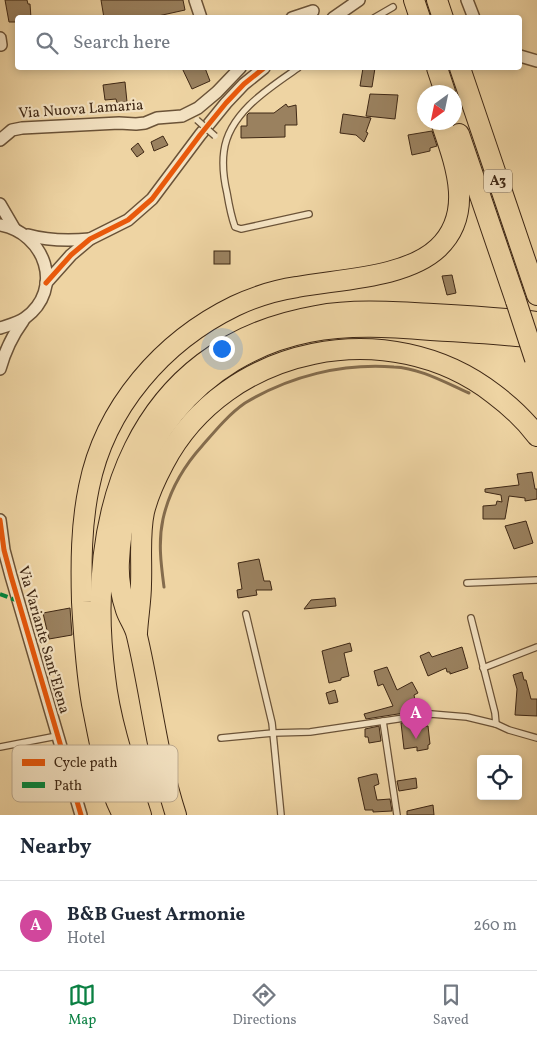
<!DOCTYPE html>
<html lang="en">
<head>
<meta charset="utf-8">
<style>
	:root { --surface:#fff; --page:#f6f6f7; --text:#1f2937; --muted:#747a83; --line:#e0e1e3; --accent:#0b8043 }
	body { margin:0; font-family:Vollkorn,serif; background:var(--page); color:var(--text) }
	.controls { position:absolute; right:15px; bottom:15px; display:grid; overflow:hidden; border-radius:5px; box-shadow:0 2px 8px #0003 }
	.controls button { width:45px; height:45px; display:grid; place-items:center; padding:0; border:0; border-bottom:1px solid var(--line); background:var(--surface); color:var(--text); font:25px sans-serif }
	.compass { position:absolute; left:417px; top:85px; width:45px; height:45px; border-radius:50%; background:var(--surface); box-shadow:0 2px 8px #0003; rotate:213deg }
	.you { position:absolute; left:221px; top:348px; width:18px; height:18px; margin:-12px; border:4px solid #fff; border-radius:50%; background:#1a73e8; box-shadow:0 0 0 8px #1a73e833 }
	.badge { display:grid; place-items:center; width:32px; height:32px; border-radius:50%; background:var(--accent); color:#fff; font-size:16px; font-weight:700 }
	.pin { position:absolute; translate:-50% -41px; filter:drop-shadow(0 1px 2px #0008) }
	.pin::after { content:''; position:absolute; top:26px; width:18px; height:15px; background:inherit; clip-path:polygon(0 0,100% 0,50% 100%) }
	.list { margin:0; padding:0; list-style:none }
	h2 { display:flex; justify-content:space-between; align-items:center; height:65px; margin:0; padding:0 20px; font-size:21px }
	h2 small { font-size:16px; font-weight:400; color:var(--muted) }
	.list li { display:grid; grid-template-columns:32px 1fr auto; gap:15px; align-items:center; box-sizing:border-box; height:90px; padding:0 20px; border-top:1px solid var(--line) }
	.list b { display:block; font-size:19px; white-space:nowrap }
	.list p { margin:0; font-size:16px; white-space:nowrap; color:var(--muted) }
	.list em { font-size:16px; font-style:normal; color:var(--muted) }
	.icon { flex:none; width:28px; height:28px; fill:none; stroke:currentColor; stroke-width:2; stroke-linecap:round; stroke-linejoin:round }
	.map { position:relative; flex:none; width:537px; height:815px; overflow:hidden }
	.search { position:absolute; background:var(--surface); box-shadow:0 2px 8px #0003; left:15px; right:15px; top:15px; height:55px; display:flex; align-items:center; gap:12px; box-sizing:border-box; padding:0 18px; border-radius:5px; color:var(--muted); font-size:19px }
	.sheet { height:155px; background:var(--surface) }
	nav { display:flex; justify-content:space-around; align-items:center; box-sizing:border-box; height:70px; border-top:1px solid var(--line); background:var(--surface); font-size:14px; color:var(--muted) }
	nav a { display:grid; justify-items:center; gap:2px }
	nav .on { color:var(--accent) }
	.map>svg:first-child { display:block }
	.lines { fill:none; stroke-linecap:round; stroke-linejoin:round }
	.stream { stroke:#846c4d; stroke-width:3 }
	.building { fill:#9a815f; stroke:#3f2815 }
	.lane-casing { stroke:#6b5338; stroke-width:8 }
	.street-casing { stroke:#6b5338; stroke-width:14 }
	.highway-casing { stroke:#3f2815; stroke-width:22 }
	.lane { stroke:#f4e3c3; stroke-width:5.5 }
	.street { stroke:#f4e3c3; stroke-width:11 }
	.highway { stroke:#eed4a3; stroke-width:20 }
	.lane-bridge-casing { stroke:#6b5338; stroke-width:8; stroke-linecap:butt }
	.highway-bridge-casing { stroke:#3f2815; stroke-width:22; stroke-linecap:butt }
	.lane-bridge { stroke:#f4e3c3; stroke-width:5.5 }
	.highway-bridge { stroke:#eed4a3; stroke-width:20 }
	.quiet { stroke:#00873e; stroke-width:4; stroke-dasharray:8 4; stroke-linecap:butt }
	.cycleway-casing { stroke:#f4e3c3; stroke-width:8 }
	.cycleway { stroke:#e8590c; stroke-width:5 }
	.labels { text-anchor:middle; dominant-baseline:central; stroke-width:4.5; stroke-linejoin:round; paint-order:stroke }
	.shield { fill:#f4e3c3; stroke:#756049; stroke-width:1 }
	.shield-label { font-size:14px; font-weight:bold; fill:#3f2815 }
	.street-label { font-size:15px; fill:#3f2815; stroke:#f4e3c3 }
	.key { fill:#f4e3c3; stroke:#beab8f; stroke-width:1 }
	.key-label { font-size:14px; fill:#3f2815 }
</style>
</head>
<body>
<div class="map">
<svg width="537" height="815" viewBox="0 0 537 815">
	<rect width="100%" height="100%" fill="#eed4a3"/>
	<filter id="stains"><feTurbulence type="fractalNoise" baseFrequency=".004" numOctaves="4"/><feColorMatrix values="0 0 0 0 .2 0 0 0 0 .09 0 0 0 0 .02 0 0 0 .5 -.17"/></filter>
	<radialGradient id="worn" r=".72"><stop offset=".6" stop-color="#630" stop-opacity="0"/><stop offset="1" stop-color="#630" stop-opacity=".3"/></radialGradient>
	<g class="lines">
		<!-- stream -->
		<path class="stream" d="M164 587C161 564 158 542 163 519 169 492 184 466 202 446 215 431 229 414 245 403 290 376 342 363 394 367 420 368 446 383 469 393"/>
	</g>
	<!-- building -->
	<g class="building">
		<polygon points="5,0 27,0 28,4 30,4 31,18 18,18 18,22 9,22"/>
		<polygon points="101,0 183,0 185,10 149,18 104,18"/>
		<polygon points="182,68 205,68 210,81 192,89"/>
		<polygon points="363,68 375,68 372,87 360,86"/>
		<polygon points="125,82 127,102 117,103 116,99 105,100 103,85"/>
		<polygon points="370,94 398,95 395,119 366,116"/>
		<polygon points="286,104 288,107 296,105 297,125 285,125 285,137 241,138 241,126 247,126 247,115 249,113 274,113"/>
		<polygon points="343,114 371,118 366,132 368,133 364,142 356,135 340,133"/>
		<polygon points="432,131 437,146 430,148 430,151 412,155 408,135"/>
		<polygon points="163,136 168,145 154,151 151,142"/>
		<polygon points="138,143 144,152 137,157 131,149"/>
		<rect x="214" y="251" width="16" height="13"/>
		<polygon points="452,275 456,293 447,295 442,276"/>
		<polygon points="532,472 535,489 537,489 537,499 525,501 525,498 509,496 505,519 483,519 483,506 496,505 497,501 502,502 501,495 485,492 485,489 519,485 517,474"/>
		<polygon points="526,521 533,543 514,549 505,526"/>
		<polygon points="259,559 264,581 270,581 272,590 256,590 257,595 238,598 237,590 242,589 238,563"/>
		<polygon points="335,598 336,606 304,609 311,600"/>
		<polygon points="70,608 72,635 49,639 43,613"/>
		<polygon points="350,643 352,651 344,653 349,676 341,678 341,680 329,683 322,651"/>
		<polygon points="462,647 468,668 450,674 450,672 447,672 446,668 428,676 420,656 429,652 432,657"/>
		<polygon points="387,667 397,690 412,682 418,693 414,695 417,711 366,719 364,714 393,706 383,684 378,686 374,671"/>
		<polygon points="522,672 524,680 526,680 531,699 537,699 537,716 515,715 517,689 513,675"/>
		<polygon points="335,690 338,702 329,704 326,693"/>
		<polygon points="419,721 420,727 428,726 430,744 428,745 428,749 417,751 417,747 404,749 401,723"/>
		<polygon points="379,726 381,741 369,743 368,737 365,737 365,729"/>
		<polygon points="374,774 377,774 379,784 374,786 377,800 390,799 392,811 373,812 373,810 365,810 358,778"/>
		<polygon points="416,778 417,788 399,791 397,781"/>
		<polygon points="433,805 434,815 407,815 407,811"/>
	</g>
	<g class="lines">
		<defs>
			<g id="lane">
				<polyline points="374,18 393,7"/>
				<path d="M298 68C269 88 229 113 224 151 222 165 224 180 227 193 229 205 231 216 235 227L241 229 309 214"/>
				<polyline points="467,583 537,580"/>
				<polyline points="246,614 272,723 281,815"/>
				<polyline points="471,618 495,713 496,724"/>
				<polyline points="483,668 537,647"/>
				<polyline points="383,721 397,815"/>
				<polyline points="221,738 273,733 310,732 431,714 467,717 496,724 509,730 537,738"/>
				<polyline points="0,747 57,736"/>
			</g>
			<g id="street">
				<polyline points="195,0 201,18"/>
				<polyline points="467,0 474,18"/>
				<polyline points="292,18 313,11"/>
				<polyline points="333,18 359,0"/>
				<polyline points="0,38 1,45"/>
				<polyline points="520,56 537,61"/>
				<polyline points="0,140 12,130 22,128 119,123 136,124 145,123 157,118 182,116 198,108 217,92 240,68"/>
				<polyline points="0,204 14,228"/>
				<path d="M0 225C45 233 65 289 25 318 18 323 9 325 0 328"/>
				<path d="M28 235C49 241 68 241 90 239"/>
				<polyline points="46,283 71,255 90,239 128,220 152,199 200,135 226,103 244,84 264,68"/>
				<path d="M0 369C5 351 12 336 23 321"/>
				<polyline points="0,520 4,550 11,576 81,815"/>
			</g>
			<g id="highway">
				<polyline points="414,0 420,18"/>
				<polyline points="437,0 443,18"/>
				<polyline points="437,68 445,92"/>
				<polyline points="460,68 537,295"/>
				<polyline points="459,134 516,301"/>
				<path d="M137 633C138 616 141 600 141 584 142 560 139 535 144 512 148 495 156 478 164 463 226 345 390 313 494 394 510 406 525 420 537 436"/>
				<path d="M123 815C106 784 99 738 92 704 86 670 84 637 82 602 81 564 81 525 89 487 105 407 163 341 235 306 254 297 277 290 297 287 340 279 406 278 438 248 475 213 455 163 441 122"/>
				<path d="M141 815C127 771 110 723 105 677 84 515 134 348 316 316 354 309 394 312 433 314 468 316 502 318 537 322"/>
				<path d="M176 815C157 757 151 695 137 636 135 626 129 619 126 610 121 595 118 577 119 561 124 449 198 354 309 332 350 324 391 327 431 330 467 332 502 334 537 338"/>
			</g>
		</defs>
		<!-- lane casing -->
		<use href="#lane" class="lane-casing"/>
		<!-- street casing -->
		<use href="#street" class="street-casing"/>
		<!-- highway casing -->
		<use href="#highway" class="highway-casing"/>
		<!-- lane -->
		<use href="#lane" class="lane"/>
		<!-- street -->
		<use href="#street" class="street"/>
		<!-- highway -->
		<use href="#highway" class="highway"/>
		<defs>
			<polyline id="lane-bridge" points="197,120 215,136"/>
			<polyline id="highway-bridge" points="516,301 535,359"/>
		</defs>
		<!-- lane-bridge casing -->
		<use href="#lane-bridge" class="lane-bridge-casing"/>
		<!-- highway-bridge casing -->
		<use href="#highway-bridge" class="highway-bridge-casing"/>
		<!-- lane-bridge -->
		<use href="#lane-bridge" class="lane-bridge"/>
		<!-- highway-bridge -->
		<use href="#highway-bridge" class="highway-bridge"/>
		<!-- quiet -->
		<polyline class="quiet" points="0,594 18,601"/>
		<defs>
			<g id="cycleway">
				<polyline points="46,283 71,255 90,239 128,220 152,199 200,135 226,103 244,84 264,68"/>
				<polyline points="0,520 4,550 11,576 81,815"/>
			</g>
		</defs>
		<!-- cycleway casing -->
		<use href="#cycleway" class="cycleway-casing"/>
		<!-- cycleway -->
		<use href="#cycleway" class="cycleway"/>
	</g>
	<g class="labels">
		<!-- shield labels -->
		<rect class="shield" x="484" y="169.5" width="28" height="23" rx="4"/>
		<g class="shield-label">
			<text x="498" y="181">A3</text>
		</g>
		<!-- street labels -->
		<g class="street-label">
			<text transform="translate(81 110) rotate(-4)">Via Nuova Lamaria</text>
			<text transform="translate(43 640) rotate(74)">Via Variante Sant'Elena</text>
		</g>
	</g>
	<!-- legend -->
	<rect x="12" y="745" width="166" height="57" rx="8" class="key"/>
	<rect x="22" y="759" width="23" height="7" fill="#e8590c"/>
	<rect x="22" y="782" width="23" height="6" fill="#00873e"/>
	<g class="key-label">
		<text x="54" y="767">Cycle path</text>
		<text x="54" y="790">Path</text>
	</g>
	<rect width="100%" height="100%" filter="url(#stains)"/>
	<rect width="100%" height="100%" fill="url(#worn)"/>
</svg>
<div class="controls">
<button><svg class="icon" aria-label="locate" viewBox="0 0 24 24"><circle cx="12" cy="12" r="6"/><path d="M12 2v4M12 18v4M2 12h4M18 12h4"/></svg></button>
</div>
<svg class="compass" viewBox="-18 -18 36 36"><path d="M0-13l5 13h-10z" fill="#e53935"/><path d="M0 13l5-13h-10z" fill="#747a83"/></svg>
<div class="you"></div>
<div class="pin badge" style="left:416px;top:739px;background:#d1479c">A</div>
<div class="search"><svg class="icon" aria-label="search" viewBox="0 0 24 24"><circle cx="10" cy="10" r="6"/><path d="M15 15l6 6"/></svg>Search here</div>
</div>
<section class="sheet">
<h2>Nearby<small></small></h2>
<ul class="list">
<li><span class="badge" style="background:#d1479c">A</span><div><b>B&amp;B Guest Armonie</b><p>Hotel</p></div><em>260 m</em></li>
</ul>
</section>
<nav>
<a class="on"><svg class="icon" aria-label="map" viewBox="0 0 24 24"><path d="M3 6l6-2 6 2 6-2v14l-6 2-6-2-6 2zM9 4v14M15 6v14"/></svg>Map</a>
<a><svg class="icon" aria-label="directions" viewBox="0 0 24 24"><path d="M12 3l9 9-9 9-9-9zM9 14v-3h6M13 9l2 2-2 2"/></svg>Directions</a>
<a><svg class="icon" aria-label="saved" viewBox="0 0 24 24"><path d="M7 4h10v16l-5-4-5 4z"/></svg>Saved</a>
</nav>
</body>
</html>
